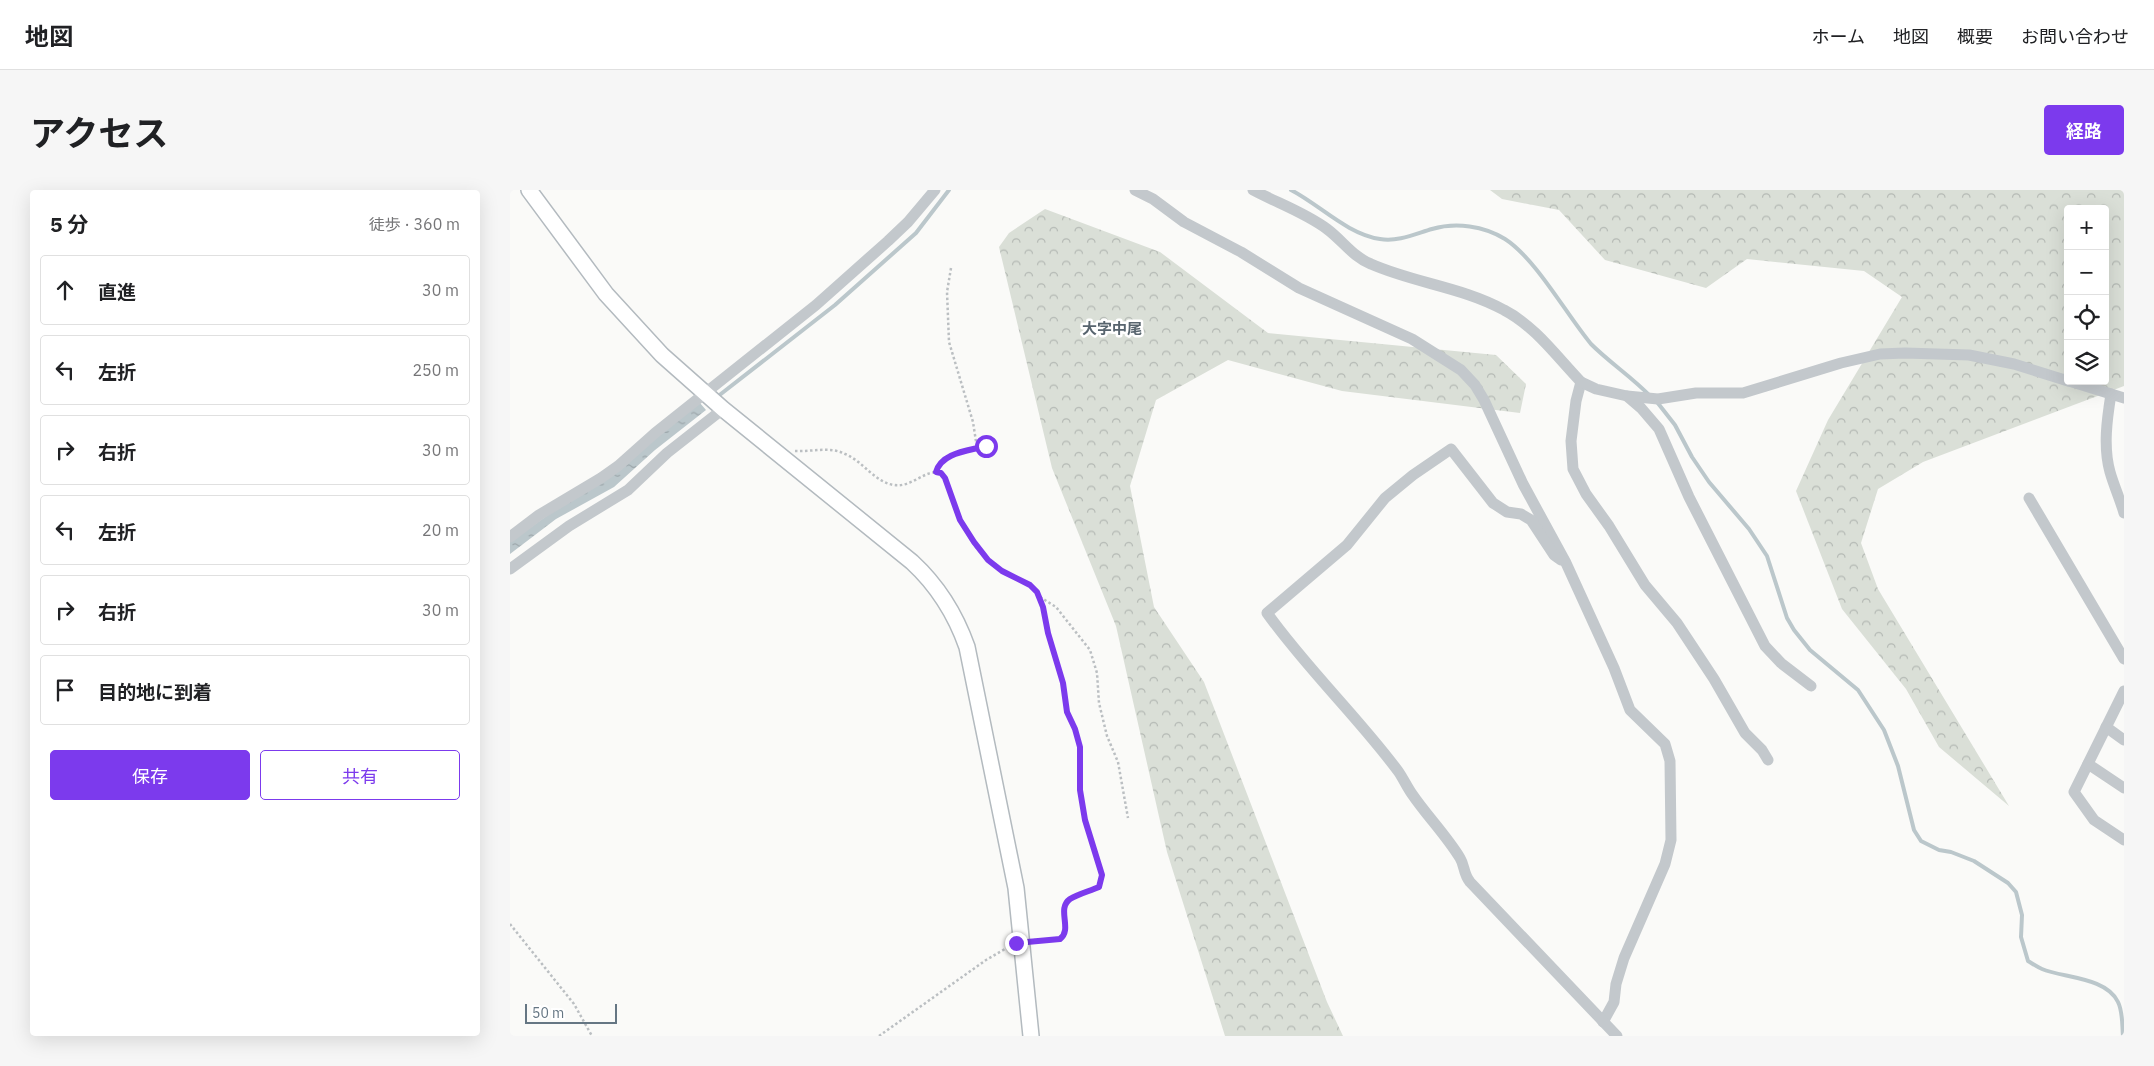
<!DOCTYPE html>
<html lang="ja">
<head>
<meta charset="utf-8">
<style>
	:root { --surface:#fff; --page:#f6f6f6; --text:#202124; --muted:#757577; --line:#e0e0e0; --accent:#7c3aed }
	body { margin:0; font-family:"IBM Plex Sans","Noto Sans JP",sans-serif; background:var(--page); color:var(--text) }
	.controls { position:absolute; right:15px; top:15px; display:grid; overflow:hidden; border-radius:5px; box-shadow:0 5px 20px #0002 }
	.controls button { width:45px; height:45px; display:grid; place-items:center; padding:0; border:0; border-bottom:1px solid var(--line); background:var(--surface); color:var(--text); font:25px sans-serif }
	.scale { position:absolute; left:15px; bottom:12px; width:92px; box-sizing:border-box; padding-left:5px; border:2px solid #657683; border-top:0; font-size:14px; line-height:18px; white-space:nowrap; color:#657683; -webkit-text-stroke:4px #fff; paint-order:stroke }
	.stop { position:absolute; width:15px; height:15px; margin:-11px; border:4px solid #7c3aed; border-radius:50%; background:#fff }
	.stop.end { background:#7c3aed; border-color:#fff; box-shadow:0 1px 5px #0008 }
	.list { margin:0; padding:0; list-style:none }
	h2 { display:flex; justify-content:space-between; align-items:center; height:65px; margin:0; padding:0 20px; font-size:21px }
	h2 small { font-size:16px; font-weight:400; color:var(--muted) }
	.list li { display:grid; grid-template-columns:32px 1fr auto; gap:15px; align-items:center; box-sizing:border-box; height:70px; margin:0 10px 10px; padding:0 10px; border:1px solid var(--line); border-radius:5px }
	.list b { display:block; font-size:19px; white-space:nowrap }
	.list em { font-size:16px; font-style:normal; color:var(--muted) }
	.actions { display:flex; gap:10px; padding:15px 20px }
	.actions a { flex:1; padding:11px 0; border:1px solid var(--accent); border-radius:5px; text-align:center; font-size:18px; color:var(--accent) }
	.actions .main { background:var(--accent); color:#fff }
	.icon { flex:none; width:28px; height:28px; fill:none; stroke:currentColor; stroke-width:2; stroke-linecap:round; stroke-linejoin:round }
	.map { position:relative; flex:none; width:1614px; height:846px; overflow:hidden; border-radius:5px }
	header { display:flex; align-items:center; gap:30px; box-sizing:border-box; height:70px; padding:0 25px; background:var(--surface); border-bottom:1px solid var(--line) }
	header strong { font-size:24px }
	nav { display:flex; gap:28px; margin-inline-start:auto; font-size:18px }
	.intro { display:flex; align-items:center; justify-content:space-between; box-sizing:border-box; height:120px; padding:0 30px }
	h1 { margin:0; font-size:35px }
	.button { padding:12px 22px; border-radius:5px; background:var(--accent); color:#fff; font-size:18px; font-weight:700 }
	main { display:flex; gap:30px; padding:0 30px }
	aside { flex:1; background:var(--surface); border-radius:5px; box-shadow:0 5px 20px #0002 }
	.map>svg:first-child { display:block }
	.forest { fill:url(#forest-crowns); fill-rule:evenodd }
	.water { fill:url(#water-ripples) }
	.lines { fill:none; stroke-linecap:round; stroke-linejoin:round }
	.stream { stroke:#bbc7cb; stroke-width:4 }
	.secondary-casing { stroke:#b3babf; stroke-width:18 }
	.path { stroke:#bbbfc2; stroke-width:2.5; stroke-dasharray:2.5 2.5; stroke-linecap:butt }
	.street { stroke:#c3c8cc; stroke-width:11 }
	.secondary { stroke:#fff; stroke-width:15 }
	.route { stroke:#7c3aed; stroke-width:6 }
	.labels { text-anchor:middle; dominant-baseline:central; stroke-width:5; stroke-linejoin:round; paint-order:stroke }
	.quarter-label { font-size:15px; font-weight:bold; fill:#57646e; stroke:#fff }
</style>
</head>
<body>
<header>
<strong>地図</strong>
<nav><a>ホーム</a><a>地図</a><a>概要</a><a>お問い合わせ</a></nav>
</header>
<div class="intro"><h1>アクセス</h1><a class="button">経路</a></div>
<main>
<aside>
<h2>5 分<small>徒歩 · 360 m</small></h2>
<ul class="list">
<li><svg class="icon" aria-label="ahead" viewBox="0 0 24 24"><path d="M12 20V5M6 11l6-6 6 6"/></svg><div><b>直進</b></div><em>30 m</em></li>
<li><svg class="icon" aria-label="left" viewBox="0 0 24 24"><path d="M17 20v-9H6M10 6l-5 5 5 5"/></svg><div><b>左折</b></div><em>250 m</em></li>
<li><svg class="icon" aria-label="right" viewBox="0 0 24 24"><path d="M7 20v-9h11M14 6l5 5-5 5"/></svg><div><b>右折</b></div><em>30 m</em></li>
<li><svg class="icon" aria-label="left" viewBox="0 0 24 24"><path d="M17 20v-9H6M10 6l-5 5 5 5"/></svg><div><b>左折</b></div><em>20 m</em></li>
<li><svg class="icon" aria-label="right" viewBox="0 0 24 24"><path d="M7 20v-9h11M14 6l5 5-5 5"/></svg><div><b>右折</b></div><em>30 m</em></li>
<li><svg class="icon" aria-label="arrive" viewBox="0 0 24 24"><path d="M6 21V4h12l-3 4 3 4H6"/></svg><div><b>目的地に到着</b></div></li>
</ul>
<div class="actions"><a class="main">保存</a><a>共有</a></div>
</aside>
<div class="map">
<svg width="1614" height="846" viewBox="0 0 1614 846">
	<defs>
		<pattern id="forest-crowns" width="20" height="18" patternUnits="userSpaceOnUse" patternTransform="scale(1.25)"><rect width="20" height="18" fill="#dadfd7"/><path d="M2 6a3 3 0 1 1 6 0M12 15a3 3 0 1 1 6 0" fill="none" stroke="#b4b9b4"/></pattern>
		<pattern id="water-ripples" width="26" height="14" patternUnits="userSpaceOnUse" patternTransform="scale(1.25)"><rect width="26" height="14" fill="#bbc7cb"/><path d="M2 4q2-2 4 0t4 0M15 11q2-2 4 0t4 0" fill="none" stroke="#9ca6aa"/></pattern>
	</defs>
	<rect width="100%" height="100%" fill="#fafaf8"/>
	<!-- forest -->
	<g class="forest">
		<path d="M980 0H1614V196L1413 272 1368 299 1351 353 1368 399 1499 616 1429 557 1396 499 1332 419 1286 301 1318 230 1392 107 1354 81 1237 69 1196 98 1095 70 1049 20 992 9ZM1558 19H1595V191H1558Z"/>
		<polygon points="535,19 650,62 758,143 986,165 1016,194 1010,223 832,201 718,170 646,210 620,296 644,417 694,492 817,812 833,846 715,846 657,662 606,436 542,278 489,57 499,43"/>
	</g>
	<!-- water -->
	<polygon class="water" points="190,213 196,220 145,260 104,297 46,329 0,364 0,352 135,256"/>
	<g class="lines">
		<!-- stream -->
		<g class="stream">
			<path d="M781 0C810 15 837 44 870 49 888 52 905 44 922 39 946 32 974 36 995 49 1026 69 1056 124 1081 154 1100 173 1122 187 1140 206"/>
			<polyline points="207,207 325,115 406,43 439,0"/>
			<path d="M1147 212 1165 235 1182 267 1199 292 1239 339 1257 366 1277 428 1284 440 1300 460 1348 500 1374 540 1388 576 1404 640 1411 651 1429 660 1441 662 1464 671 1498 693 1506 702 1512 725 1511 747 1518 771C1523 774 1527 777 1532 779 1553 788 1596 787 1608 812 1613 822 1612 835 1613 846"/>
		</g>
		<defs>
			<path id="secondary" d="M19 0 96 104 152 165 213 219 402 372C428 396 445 423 457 457L506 698 521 846"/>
		</defs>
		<!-- secondary casing -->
		<use href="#secondary" class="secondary-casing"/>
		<!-- path -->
		<g class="path">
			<polyline points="441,78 437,102 439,152 463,232 467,258"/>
			<path d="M285 261C302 262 320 256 335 264 353 271 364 292 384 295 402 298 416 278 431 283L435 288C444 316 455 350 478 370 493 384 519 388 529 406L553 493 557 523 565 539 569 557 570 600 575 629 592 685 589 697C580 701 564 704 558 712 550 721 562 742 551 748 545 752 532 750 524 750"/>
			<path d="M426 282C432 262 459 261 475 256"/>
			<polyline points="530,407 546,417 580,460 587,483 589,513 597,546 608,572 618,628"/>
			<polyline points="0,734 64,814 82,846"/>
			<polyline points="369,846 476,770 500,756"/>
		</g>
		<!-- street -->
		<g class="street">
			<polyline points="625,0 643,9 674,32 731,62 789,98 902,149 951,180 965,195 974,210 1013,294 1056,373 1104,478 1120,520 1155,554 1160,571 1161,650 1155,674 1114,768 1106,794 1104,812 1093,832"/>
			<path d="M743 0C767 13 794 22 817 39 832 50 843 67 861 74 904 93 952 97 994 120 1025 136 1047 167 1071 192L1066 211 1061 251 1063 279 1076 304 1099 336 1135 395 1167 433 1204 489 1235 543 1252 560 1258 570"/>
			<polyline points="1559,191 1614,208"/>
			<polyline points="1071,192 1086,199 1117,206 1131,218 1149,239 1179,307 1255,456 1271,473 1301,496"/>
			<path d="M1601 204C1597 229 1593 257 1600 282 1604 296 1610 309 1614 323"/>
			<polyline points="1117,206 1148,209 1186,203 1233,203 1331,173 1370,164 1395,163 1459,165 1504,174 1558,191"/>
			<polyline points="1519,308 1614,469"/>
			<polyline points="0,347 29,325 91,288 108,276 145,243 306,115 378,51 398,32 425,0"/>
			<path d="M1051 370 1044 365 1021 330 1011 324 997 322 983 313 941 259 903 285 875 308 837 355 757 423C797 479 847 526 888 581 893 588 897 597 902 604 917 626 936 645 950 668 955 676 953 683 960 692L1107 846"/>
			<polyline points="0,379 59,336 118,300 157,263 213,219"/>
			<polyline points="1614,501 1564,602 1584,630 1614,650"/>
			<polyline points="1596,537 1614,550"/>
			<polyline points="1578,574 1614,598"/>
		</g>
		<!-- secondary -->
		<use href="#secondary" class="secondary"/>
	</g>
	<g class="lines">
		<!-- route -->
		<path class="route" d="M476 256C459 261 432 262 426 282L431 283 435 288 450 330 464 352 478 370 492 381 520 395 527 402 533 417 538 443 553 493 557 522 565 539 570 557V600L575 630 592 685 589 697C580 701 568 704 560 709 546 719 563 739 550 749L506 753"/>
	</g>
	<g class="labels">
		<!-- quarter labels -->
		<g class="quarter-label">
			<text x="602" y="138">大字中尾</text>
		</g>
	</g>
</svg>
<div class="controls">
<button>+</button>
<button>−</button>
<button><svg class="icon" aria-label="locate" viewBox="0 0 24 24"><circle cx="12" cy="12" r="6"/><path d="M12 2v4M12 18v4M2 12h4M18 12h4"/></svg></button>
<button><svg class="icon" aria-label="layers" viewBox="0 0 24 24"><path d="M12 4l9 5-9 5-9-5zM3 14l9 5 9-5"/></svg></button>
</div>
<div class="scale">50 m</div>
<div class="stop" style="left:476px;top:256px"></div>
<div class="stop end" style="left:506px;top:753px"></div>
</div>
</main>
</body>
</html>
